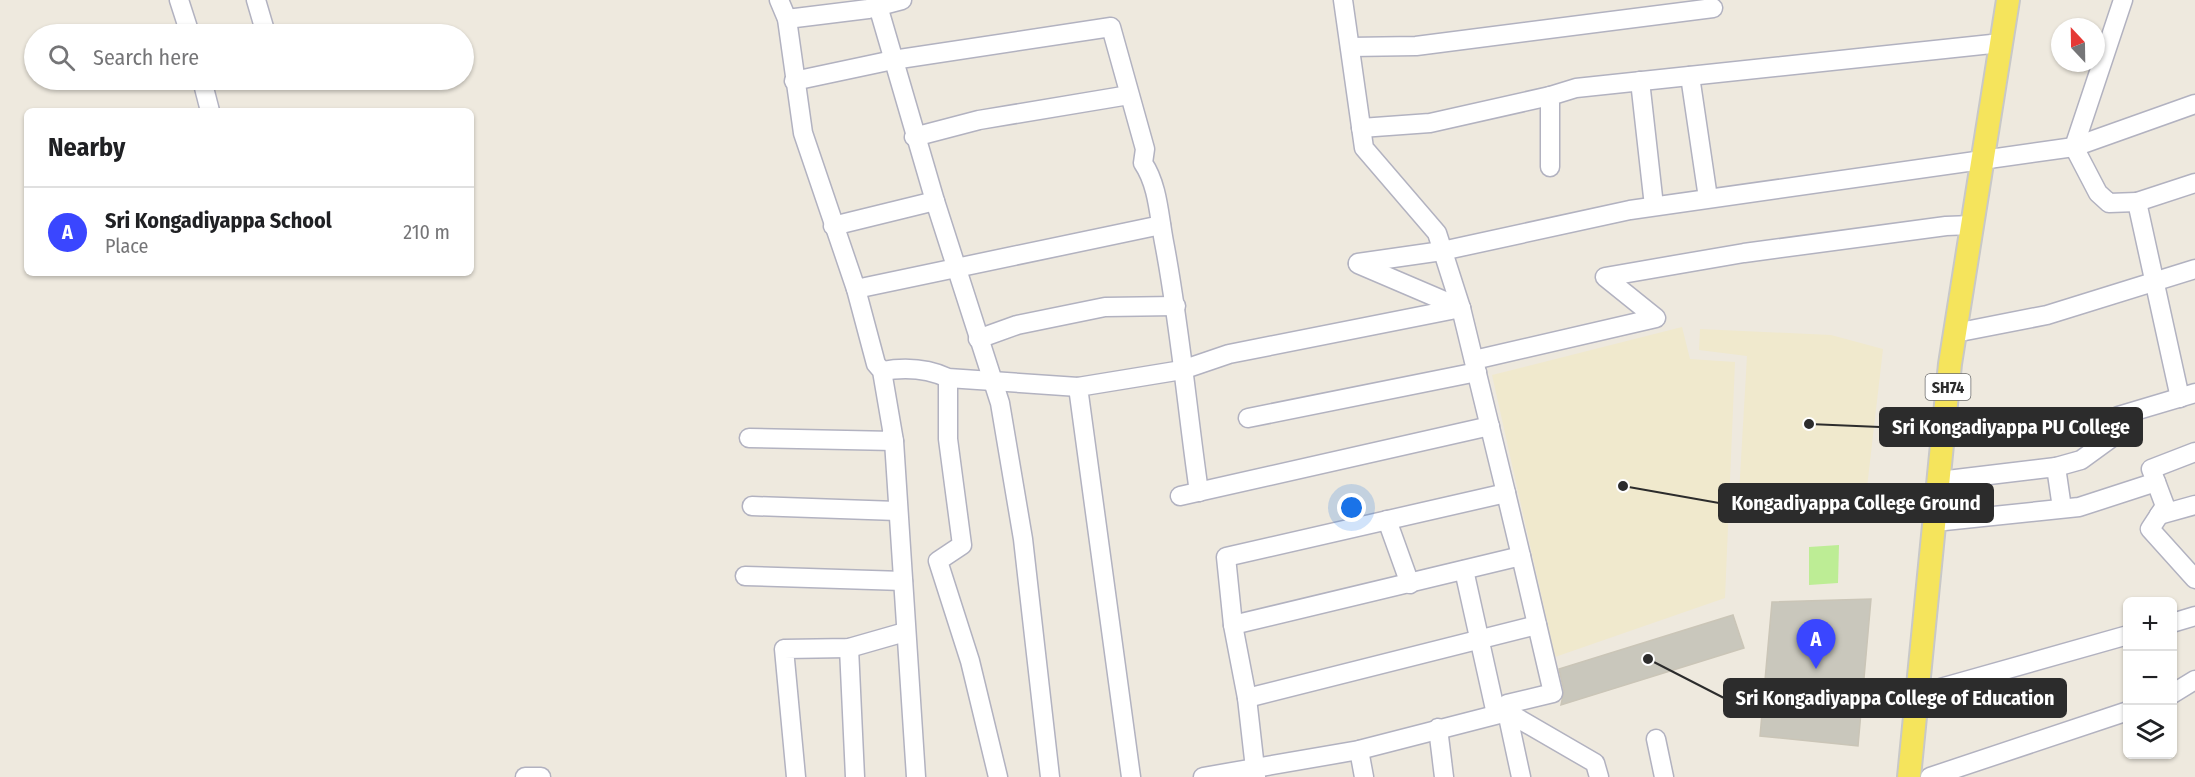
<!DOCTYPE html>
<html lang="en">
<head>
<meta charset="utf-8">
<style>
	:root { --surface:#fff; --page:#f2f2f2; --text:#202124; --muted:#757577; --line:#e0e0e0; --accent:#3a46ff }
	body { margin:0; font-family:"Fira Sans Condensed",sans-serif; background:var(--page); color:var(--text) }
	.controls { position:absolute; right:18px; bottom:18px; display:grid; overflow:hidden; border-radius:9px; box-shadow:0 2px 4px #0004 }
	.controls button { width:54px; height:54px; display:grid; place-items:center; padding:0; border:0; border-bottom:2px solid var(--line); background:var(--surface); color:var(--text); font:30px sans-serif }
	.compass { position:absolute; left:2051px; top:18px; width:54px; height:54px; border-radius:50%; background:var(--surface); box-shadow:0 2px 4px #0004; rotate:338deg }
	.you { position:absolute; left:1352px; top:508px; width:21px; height:21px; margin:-15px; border:4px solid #fff; border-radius:50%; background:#1a73e8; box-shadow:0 0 0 9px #1a73e833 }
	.badge { display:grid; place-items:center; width:39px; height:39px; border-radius:50%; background:var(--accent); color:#fff; font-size:20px; font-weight:700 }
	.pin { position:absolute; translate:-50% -50px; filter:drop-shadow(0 2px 3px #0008) }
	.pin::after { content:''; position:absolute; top:32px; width:21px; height:18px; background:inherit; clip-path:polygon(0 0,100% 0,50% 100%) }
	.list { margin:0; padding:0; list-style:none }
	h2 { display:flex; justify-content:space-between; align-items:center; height:78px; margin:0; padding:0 24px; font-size:26px }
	h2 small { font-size:20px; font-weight:400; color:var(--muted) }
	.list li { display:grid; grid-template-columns:39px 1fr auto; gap:18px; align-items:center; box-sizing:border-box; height:90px; padding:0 24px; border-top:2px solid var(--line) }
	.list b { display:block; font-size:22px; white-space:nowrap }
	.list p { margin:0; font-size:20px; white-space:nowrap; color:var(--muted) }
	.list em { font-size:20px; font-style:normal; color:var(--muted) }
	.icon { flex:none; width:33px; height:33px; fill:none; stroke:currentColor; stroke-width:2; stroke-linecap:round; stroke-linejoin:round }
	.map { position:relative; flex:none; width:2195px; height:777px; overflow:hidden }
	.search { position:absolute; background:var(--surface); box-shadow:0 2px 4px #0004; left:24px; top:24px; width:450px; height:66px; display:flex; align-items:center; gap:15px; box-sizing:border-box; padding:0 21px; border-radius:33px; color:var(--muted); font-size:22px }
	.panel { position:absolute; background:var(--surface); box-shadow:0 2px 4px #0004; left:24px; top:108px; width:450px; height:168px; border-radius:9px }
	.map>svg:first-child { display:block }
	.education { fill:#f0e9cd }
	.pitch { fill:#bded95 }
	.building { fill:#c9c7bc; stroke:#cac5b7; stroke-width:1.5 }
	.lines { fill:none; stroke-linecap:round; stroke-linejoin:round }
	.minor-casing { stroke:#b2b2c0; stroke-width:21 }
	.major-casing { stroke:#c8c8c8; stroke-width:26 }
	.minor { stroke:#fff; stroke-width:18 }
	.major { stroke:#f5e45c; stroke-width:22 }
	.labels { text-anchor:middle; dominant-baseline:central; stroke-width:6; stroke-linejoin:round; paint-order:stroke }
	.shield { fill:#fff; stroke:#6b6b6b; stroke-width:1.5 }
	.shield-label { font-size:16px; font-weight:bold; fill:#2c2c2c }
	.leader { fill:none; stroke:#2c2c2c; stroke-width:2 }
	.callout-dot { fill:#2c2c2c; stroke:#fff; stroke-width:2 }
	.callout { fill:#2c2c2c; stroke:#2c2c2c; stroke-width:2 }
	.callout-label { font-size:20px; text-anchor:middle; font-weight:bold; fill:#fff }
</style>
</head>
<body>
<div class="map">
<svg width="2195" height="777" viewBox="0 0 2195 777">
	<rect width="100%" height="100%" fill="#eee9de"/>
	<!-- education -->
	<g class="education">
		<polygon points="1682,327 1690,359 1735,362 1725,598 1555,657 1492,375"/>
		<polygon points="1700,329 1831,335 1883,349 1866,496 1739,494 1747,356 1699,350"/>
	</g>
	<!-- pitch -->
	<polygon class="pitch" points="1839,545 1838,583 1809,585 1809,547"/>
	<!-- building -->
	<g class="building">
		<polygon points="1871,599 1858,746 1760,736 1772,602"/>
		<polygon points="1733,615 1744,648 1561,705 1564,691 1559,669"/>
	</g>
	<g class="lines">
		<defs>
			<g id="minor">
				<polyline points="179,0 190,34"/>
				<polyline points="256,0 266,34"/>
				<polyline points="1343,0 1364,148 1437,233 1461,308"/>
				<polyline points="2123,0 2074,147 2098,193 2109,203 2137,202"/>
				<polyline points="787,19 868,9 902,0"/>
				<polyline points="1350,47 1416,46 1713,8"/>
				<polyline points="1690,76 1708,198"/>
				<polyline points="202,80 210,111"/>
				<path d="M794 81 893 60 1111 27 1145 149 1143 163C1158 185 1159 216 1164 242 1180 325 1187 409 1199 492"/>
				<polyline points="1640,81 1654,206"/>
				<polyline points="1361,128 1430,123 1550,96"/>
				<polyline points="914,137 979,120 1129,95"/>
				<polyline points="1550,167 1550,96 1576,88 2001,43"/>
				<polyline points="935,201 1000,403 1023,539 1050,777"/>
				<polyline points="833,226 935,201 878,6 878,0"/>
				<polyline points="1358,263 1442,251 1630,210 2074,147 2195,104"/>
				<polyline points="1358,264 1461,308"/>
				<polyline points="856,289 1161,225"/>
				<polyline points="1955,333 2047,315 2195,269"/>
				<polyline points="978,339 1017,325 1105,307 1176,306"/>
				<polyline points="1474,360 1656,318 1605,277 1744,253 1946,226 1972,225"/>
				<path d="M882 371C905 367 927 368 948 378L1078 387"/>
				<polyline points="948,378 948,439 962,545 938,561 970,661 998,777"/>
				<polyline points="2180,398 2137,202 2195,183"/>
				<polyline points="1248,418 1477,372"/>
				<polyline points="2002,430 2074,419 2114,436"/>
				<polyline points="749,438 894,441 882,371 876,364 856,289 803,133 787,19 779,0"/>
				<polyline points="894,441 916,777"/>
				<polyline points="2056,467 2081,460 2114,436 2118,416 2195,393"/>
				<polyline points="1939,481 2056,467 2062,508"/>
				<polyline points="2156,482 2151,469 2195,452"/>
				<polyline points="1180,496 1490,426"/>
				<polyline points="752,506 897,511"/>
				<polyline points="2159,515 2195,505"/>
				<polyline points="1387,520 1410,584"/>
				<polyline points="1935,522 2079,507 2156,482 2165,506 2150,529 2195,579"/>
				<polyline points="1464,570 1496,714"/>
				<polyline points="745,576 903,581"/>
				<polyline points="2172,623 2195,616"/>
				<polyline points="849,648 855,777"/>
				<polyline points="1919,694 2128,635"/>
				<polyline points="2172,694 2195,680"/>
				<polyline points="1247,698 1537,625"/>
				<polyline points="1438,728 1444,777"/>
				<polyline points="1656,739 1664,777"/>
				<polyline points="1359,750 1364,777"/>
				<polyline points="525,777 541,777"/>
				<polyline points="796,777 784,649 849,648 905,632"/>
				<polyline points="1131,777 1078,387 1182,370 1229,354 1461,308 1506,493"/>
				<polyline points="1203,777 1359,750 1507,712 1507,704 1553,693 1521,556 1233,625"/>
				<polyline points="1256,777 1247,698 1233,625 1226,557 1506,493 1521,556"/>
				<polyline points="1521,777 1507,712 1595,763 1599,777"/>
				<polyline points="1930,777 2128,711"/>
			</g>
			<polyline id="major" points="1909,777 1950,364 2008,0"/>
		</defs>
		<!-- minor casing -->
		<use href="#minor" class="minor-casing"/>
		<!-- major casing -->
		<use href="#major" class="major-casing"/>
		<!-- minor -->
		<use href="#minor" class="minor"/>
		<!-- major -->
		<use href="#major" class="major"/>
	</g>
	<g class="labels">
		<!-- shield labels -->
		<rect class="shield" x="1925.5" y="374" width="45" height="26" rx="4.5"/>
		<g class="shield-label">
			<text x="1948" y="387">SH74</text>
		</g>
	</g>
	<!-- callouts -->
	<path class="leader" d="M1809 424L1880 427M1623 486L1719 503M1648 659L1724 698"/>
	<g class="callout-dot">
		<circle cx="1809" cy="424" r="6"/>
		<circle cx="1623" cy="486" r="6"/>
		<circle cx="1648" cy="659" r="6"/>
	</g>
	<g class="callout">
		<rect x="1880" y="408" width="262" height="38" rx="6"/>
		<rect x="1719" y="484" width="274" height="38" rx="6"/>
		<rect x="1724" y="679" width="342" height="38" rx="6"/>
	</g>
	<g class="callout-label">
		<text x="2011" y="434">Sri Kongadiyappa PU College</text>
		<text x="1856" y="510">Kongadiyappa College Ground</text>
		<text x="1895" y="705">Sri Kongadiyappa College of Education</text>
	</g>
</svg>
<div class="controls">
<button>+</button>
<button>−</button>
<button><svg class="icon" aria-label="layers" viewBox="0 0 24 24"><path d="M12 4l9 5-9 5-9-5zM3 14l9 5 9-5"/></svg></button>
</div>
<svg class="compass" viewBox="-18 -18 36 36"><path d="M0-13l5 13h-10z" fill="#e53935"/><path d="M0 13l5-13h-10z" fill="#757577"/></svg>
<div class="you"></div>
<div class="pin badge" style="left:1816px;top:669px">A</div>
<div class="search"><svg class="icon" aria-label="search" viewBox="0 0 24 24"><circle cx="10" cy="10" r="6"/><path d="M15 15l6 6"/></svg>Search here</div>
<section class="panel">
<h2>Nearby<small></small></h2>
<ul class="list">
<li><span class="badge">A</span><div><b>Sri Kongadiyappa School</b><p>Place</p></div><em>210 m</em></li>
</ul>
</section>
</div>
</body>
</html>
